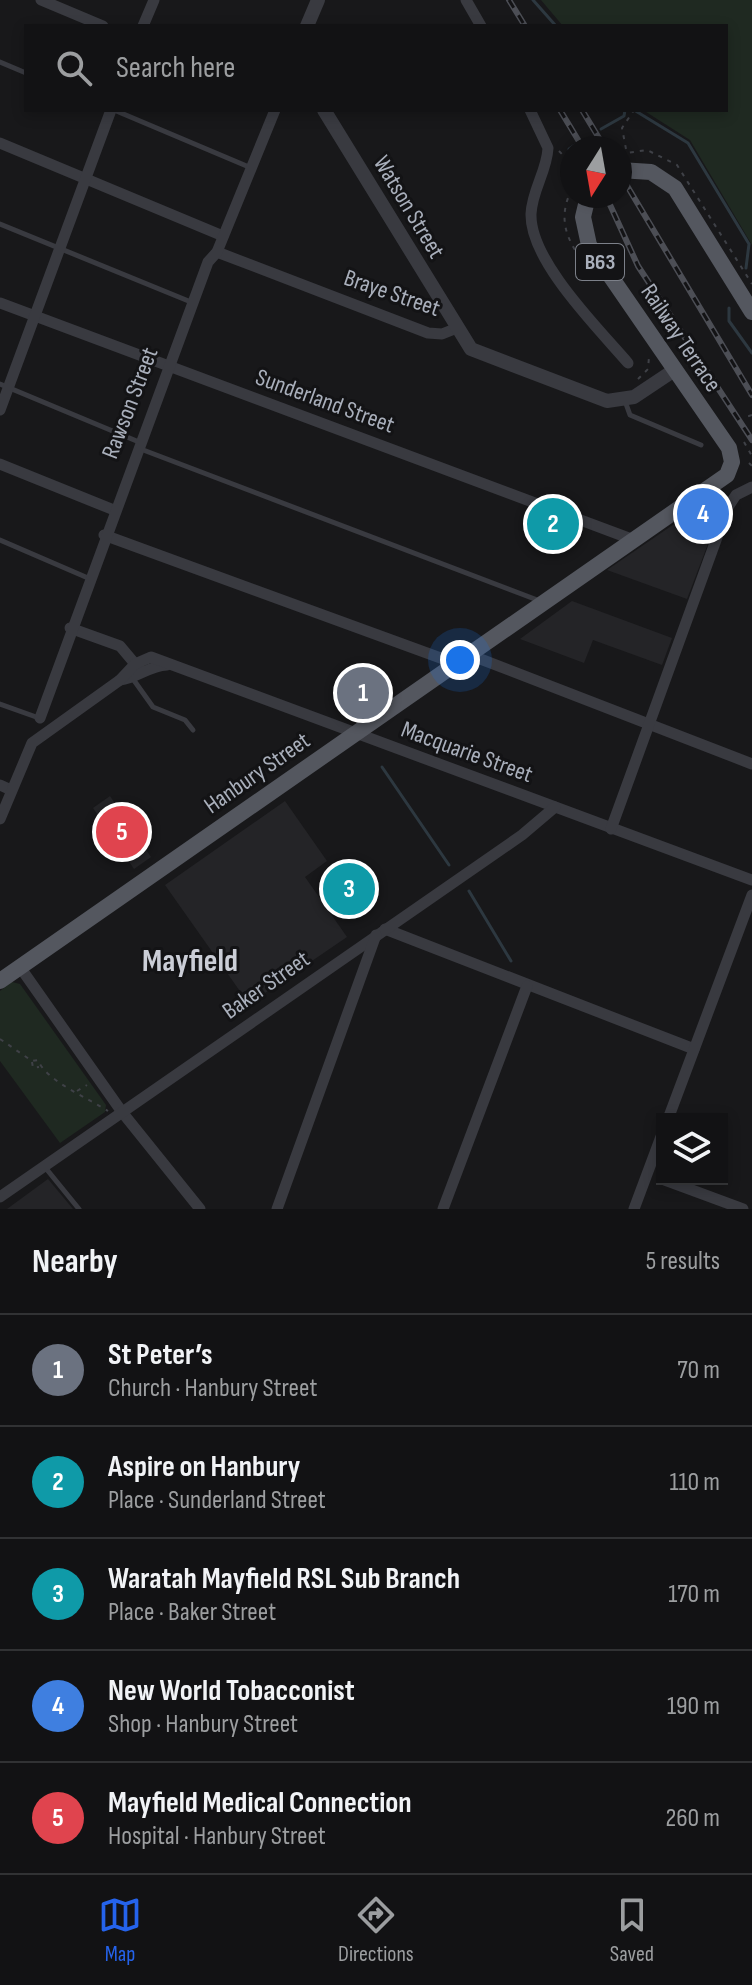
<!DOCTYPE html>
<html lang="en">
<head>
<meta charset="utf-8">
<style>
	:root { --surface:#121214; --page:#1f2022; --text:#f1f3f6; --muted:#9c9ea0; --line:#313234; --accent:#2563eb }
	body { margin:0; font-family:"Sofia Sans Condensed",sans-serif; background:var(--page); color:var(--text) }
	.controls { position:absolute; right:24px; bottom:24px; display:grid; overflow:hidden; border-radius:0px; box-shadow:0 4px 12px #0003 }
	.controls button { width:72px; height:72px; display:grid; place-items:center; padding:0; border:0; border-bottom:2px solid var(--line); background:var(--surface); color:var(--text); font:40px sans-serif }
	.compass { position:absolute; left:560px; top:136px; width:72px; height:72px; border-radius:50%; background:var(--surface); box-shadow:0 4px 12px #0003; rotate:191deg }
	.you { position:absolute; left:460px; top:660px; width:28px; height:28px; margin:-20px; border:6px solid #fff; border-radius:50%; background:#1a73e8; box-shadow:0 0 0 12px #1a73e833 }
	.badge { display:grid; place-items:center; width:52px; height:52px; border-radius:50%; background:var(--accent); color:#fff; font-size:26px; font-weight:700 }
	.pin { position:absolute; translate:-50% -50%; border:4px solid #fff; box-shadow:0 2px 8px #0006 }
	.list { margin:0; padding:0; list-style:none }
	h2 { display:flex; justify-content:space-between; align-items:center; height:104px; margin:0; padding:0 32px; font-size:34px }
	h2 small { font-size:26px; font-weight:400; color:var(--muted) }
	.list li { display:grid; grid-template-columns:52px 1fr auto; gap:24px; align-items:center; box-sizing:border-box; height:112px; padding:0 32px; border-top:2px solid var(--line) }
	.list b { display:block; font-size:30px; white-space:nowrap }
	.list p { margin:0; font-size:26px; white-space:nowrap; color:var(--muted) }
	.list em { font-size:26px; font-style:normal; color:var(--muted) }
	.icon { flex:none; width:44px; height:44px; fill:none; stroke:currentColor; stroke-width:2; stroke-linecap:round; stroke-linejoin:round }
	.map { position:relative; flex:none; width:752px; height:1209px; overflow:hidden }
	.search { position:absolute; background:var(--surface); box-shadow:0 4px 12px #0003; left:24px; right:24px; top:24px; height:88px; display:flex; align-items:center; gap:20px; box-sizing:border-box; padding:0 28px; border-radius:0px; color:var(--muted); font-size:30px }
	.sheet { height:664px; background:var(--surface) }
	nav { display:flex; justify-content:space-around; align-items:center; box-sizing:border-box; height:112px; border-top:2px solid var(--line); background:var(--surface); font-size:22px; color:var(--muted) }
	nav a { display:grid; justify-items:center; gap:4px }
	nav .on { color:var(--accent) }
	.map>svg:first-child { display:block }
	.built { fill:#242427 }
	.green { fill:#1f2921 }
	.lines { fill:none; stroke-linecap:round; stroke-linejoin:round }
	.stream { stroke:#2d3840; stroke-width:3 }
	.path { stroke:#3f4147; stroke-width:2; stroke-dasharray:4 6; stroke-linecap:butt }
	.service { stroke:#393a40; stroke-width:5 }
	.minor { stroke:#393a40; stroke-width:11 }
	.tertiary { stroke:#393a40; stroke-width:14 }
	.primary { stroke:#54575f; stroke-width:16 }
	.rail-casing { stroke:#4c4e55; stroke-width:6 }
	.rail { stroke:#131315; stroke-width:3; stroke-dasharray:9; stroke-linecap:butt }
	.labels { text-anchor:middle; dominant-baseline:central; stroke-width:6; stroke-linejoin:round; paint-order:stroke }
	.shield { fill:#131315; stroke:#7c8089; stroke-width:2 }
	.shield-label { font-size:22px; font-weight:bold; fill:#a9afbb }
	.street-label { font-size:24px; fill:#a9afbb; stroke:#131315 }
	.district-label { font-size:32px; font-weight:bold; fill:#cbced7; stroke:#131315 }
</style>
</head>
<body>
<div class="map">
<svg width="752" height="1209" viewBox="0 0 752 1209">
	<rect width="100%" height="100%" fill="#18181a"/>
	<!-- built -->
	<g class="built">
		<polygon points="721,492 725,499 687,599 607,570"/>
		<polygon points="572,601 672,638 662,665 593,640 584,663 520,639"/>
		<polygon points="110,796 151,857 134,869 93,808"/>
		<polygon points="285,801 327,861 305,877 347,937 249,1004 165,885"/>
		<polygon points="48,1179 73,1209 7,1209"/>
	</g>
	<!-- green -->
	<g class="green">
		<polygon points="541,0 752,0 752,245 690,140 643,110 726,110 726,26 563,26"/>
		<polygon points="12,982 20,984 106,1105 105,1112 60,1143 0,1061 0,991"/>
	</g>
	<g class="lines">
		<!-- stream -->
		<g class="stream">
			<polyline points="533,0 556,26"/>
			<polyline points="634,110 688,143 749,244 746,268"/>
			<polyline points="601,129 624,116 625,110"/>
			<polyline points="572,160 569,149 575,145"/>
			<polyline points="729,308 729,321 752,353"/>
			<polyline points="382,767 449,865"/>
			<polyline points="469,891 511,961"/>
		</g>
		<!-- path -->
		<g class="path">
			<polyline points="626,149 622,128 634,110"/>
			<polyline points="559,151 572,165"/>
			<polyline points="620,154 647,150 677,165 752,284"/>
			<path d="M572 189C560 212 563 232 577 253"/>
			<polyline points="638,379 648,369 649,357"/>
			<polyline points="752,415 749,416 752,422"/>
			<polyline points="744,442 752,456"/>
			<polyline points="749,463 752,466"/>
			<path d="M0 1039 32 1061 38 1060C46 1081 88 1098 108 1111"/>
			<polyline points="32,1062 33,1068 39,1067"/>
			<polyline points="77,1091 87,1085"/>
		</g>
		<!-- service -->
		<g class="service">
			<polyline points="0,62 26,73"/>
			<polyline points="114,110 249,167"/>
			<polyline points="0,224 191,302"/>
			<polyline points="0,384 139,442"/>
			<polyline points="625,401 630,415 701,445"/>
			<polyline points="138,448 540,601"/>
			<polyline points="0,540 88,578"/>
			<polyline points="133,679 153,707 185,720 193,730"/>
			<polyline points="0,704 39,718"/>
			<polyline points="44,1166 79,1209"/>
		</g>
		<!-- minor -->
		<g class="minor">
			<polyline points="41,0 103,26"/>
			<polyline points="466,0 481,26"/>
			<polyline points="143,26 154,0"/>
			<path d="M530 110 548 148C547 171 532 190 531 214 530 261 598 328 628 363"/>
			<polyline points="0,143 223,236"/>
			<polyline points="217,252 428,333 442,334 457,328"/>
			<polyline points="0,303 634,540"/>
			<polyline points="0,410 111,110"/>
			<polyline points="0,464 114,510"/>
			<polyline points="104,535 457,664"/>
			<polyline points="70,628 120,646 141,671"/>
			<polyline points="470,655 752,764"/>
			<path d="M120 680C138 678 148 666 167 665"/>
			<polyline points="40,718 208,262 217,252 275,110"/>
			<polyline points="0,785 11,790"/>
			<polyline points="0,819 32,743 120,680 135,664 151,657 752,880"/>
			<polyline points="611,829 728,507 736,495 752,487"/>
			<polyline points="385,929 694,1049"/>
			<polyline points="20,967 122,1112 200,1209"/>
			<polyline points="668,1119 752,895"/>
			<polyline points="662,1179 743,1209"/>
			<polyline points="0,1197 522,835 555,807"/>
			<polyline points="277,1209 376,935"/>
			<polyline points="443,1209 527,986"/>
			<polyline points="634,1209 662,1134"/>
		</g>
		<!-- tertiary -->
		<g class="tertiary">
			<polyline points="307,26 318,0"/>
			<polyline points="324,110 471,349 607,401 634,397 673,371"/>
		</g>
		<!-- primary -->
		<g class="primary">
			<polyline points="620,170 651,172 675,188 752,312"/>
			<polyline points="0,981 727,475 732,462 729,448 589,245 583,217 588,196"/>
		</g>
		<defs>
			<g id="rail">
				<polyline points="509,0 525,26"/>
				<polyline points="560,110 583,148"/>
				<polyline points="582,110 605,148"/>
				<polyline points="620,174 752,395"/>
				<polyline points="606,196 638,266 752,440"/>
			</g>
		</defs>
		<!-- rail casing -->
		<use href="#rail" class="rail-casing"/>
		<!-- rail -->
		<use href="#rail" class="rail"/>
	</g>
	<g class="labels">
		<!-- shield labels -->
		<rect class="shield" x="576" y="244" width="48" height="36" rx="6"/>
		<g class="shield-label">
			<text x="600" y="262">B63</text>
		</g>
		<!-- street labels -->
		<g class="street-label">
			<text transform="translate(409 207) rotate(59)">Watson Street</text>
			<text transform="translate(392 293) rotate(19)">Braye Street</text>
			<text transform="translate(681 338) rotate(56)">Railway Terrace</text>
			<text transform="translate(325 401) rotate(20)">Sunderland Street</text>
			<text transform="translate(130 403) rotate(-69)">Rawson Street</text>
			<text transform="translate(467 752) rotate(20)">Macquarie Street</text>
			<text transform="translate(257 773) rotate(-35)">Hanbury Street</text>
			<text transform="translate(266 985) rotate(-35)">Baker Street</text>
		</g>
		<!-- district labels -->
		<g class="district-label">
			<text x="190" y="961">Mayfield</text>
		</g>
	</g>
</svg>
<div class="controls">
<button><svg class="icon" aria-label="layers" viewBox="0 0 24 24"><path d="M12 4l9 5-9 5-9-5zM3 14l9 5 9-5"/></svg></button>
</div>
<svg class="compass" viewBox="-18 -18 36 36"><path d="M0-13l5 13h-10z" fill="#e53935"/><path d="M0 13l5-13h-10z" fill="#9c9ea0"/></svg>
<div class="you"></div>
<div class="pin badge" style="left:363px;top:693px;background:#6b7280">1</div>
<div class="pin badge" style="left:553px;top:524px;background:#0f9aa8">2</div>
<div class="pin badge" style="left:349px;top:889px;background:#0f9aa8">3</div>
<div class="pin badge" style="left:703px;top:514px;background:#3f7fe0">4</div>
<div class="pin badge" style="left:122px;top:832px;background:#e0444e">5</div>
<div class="search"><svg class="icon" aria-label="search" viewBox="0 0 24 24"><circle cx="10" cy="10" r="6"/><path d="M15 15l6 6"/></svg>Search here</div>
</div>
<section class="sheet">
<h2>Nearby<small>5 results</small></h2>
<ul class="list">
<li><span class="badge" style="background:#6b7280">1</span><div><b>St Peter’s</b><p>Church · Hanbury Street</p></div><em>70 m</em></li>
<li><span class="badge" style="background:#0f9aa8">2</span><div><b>Aspire on Hanbury</b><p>Place · Sunderland Street</p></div><em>110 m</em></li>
<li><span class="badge" style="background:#0f9aa8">3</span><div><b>Waratah Mayfield RSL Sub Branch</b><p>Place · Baker Street</p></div><em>170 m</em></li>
<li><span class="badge" style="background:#3f7fe0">4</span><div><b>New World Tobacconist</b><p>Shop · Hanbury Street</p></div><em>190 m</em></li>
<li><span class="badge" style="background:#e0444e">5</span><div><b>Mayfield Medical Connection</b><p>Hospital · Hanbury Street</p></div><em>260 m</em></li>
</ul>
</section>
<nav>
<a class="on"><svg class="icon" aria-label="map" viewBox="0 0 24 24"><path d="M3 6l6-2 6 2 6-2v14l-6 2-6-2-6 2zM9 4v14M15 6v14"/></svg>Map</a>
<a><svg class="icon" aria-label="directions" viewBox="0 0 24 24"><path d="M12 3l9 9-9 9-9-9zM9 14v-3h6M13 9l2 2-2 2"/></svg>Directions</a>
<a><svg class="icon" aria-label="saved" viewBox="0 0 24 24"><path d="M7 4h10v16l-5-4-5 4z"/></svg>Saved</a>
</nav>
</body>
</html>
